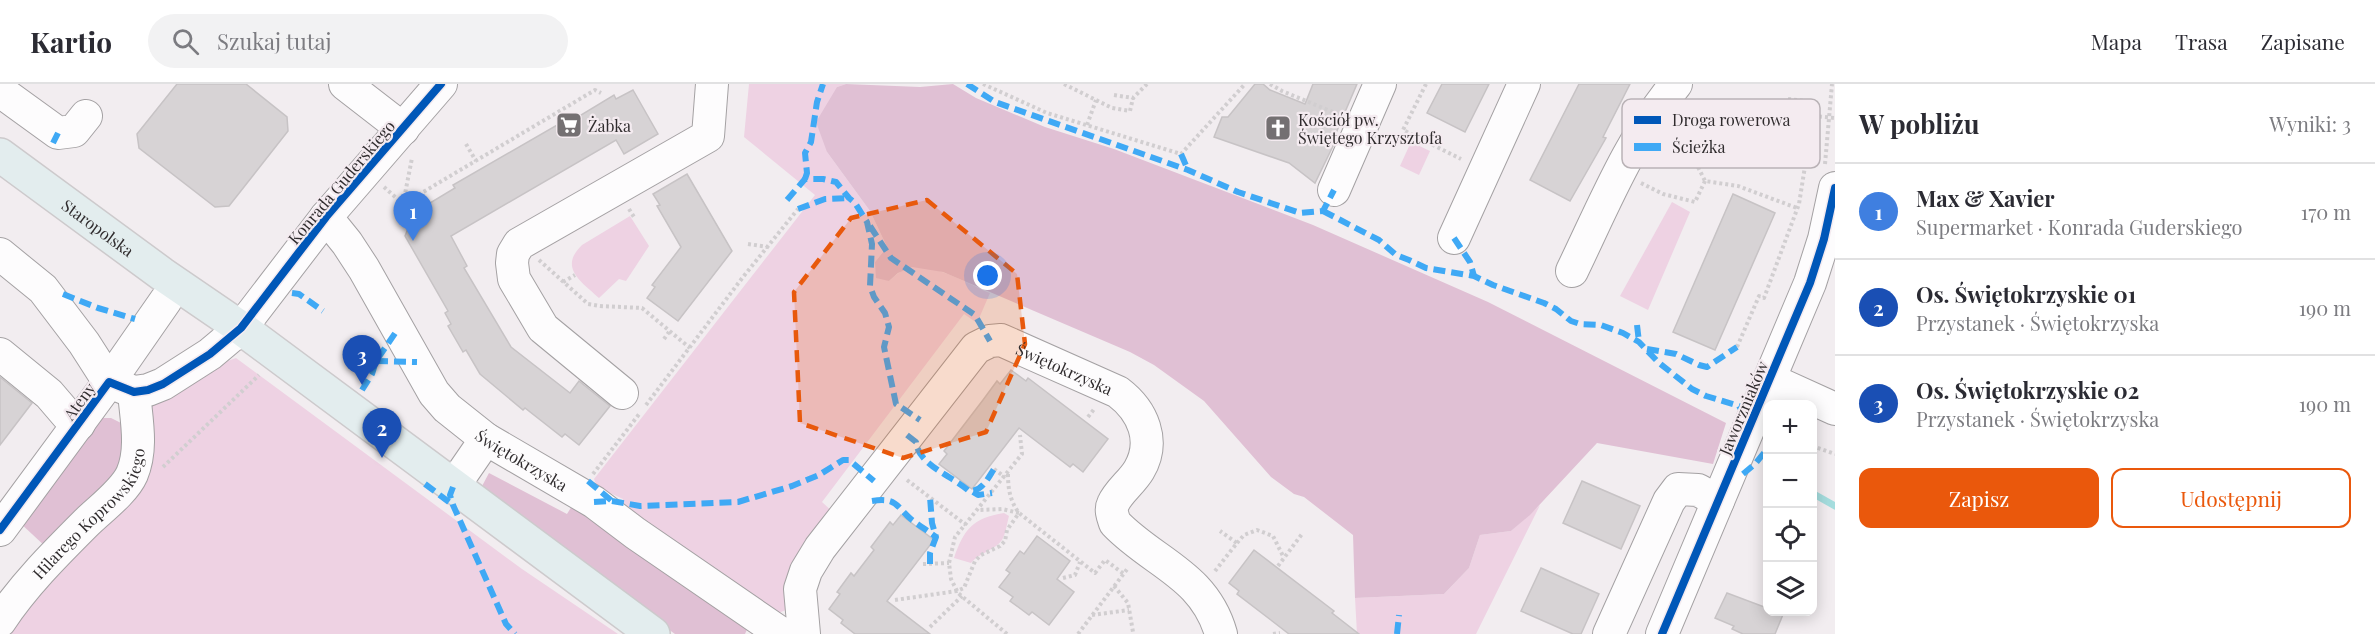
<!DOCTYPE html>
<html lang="pl">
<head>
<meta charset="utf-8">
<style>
	:root { --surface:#fff; --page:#f2f2f3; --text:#2b2b33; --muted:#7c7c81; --line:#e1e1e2; --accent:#ea580c }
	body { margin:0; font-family:"Playfair Display",serif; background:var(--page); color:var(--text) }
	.controls { position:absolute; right:18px; bottom:18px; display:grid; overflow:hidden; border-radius:12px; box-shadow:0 3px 15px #0003 }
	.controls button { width:54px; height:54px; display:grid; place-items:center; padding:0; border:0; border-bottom:2px solid var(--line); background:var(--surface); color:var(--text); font:30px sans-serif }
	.you { position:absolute; left:988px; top:192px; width:21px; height:21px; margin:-15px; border:4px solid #fff; border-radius:50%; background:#1a73e8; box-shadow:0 0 0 9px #1a73e833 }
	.badge { display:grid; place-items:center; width:39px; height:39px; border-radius:50%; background:var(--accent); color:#fff; font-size:20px; font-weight:700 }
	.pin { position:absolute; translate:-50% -50px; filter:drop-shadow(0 2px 3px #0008) }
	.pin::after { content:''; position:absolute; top:32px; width:21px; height:18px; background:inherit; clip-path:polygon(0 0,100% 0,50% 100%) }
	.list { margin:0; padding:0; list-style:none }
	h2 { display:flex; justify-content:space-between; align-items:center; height:78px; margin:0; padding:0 24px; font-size:26px }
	h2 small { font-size:20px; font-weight:400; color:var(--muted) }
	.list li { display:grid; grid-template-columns:39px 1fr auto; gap:18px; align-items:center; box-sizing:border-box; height:96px; padding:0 24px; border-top:2px solid var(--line) }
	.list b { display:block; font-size:22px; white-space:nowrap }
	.list p { margin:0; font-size:20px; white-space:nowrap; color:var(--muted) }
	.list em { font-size:20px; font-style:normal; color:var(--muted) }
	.actions { display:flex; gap:12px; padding:18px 24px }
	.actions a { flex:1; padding:14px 0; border:2px solid var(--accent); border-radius:12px; text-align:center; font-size:21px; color:var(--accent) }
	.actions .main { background:var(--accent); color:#fff }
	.icon { flex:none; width:33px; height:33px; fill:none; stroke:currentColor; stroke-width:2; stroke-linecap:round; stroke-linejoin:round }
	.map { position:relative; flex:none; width:1835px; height:550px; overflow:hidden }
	header { display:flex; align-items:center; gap:36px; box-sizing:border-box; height:84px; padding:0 30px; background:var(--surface); border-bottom:2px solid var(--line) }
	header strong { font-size:28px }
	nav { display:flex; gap:33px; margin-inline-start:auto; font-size:21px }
	.search { width:420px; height:54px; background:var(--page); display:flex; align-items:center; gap:15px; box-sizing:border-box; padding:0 21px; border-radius:33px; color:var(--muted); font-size:22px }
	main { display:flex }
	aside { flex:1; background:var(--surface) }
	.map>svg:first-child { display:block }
	.green { fill:#eed2e3 }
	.forest { fill:#e0c0d4 }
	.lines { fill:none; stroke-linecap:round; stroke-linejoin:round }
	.stream { stroke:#a5ddde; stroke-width:7 }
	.building { fill:#d7d3d5; stroke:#c7c3c5; stroke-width:1.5 }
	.minor-casing { stroke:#a4a1a3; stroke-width:34 }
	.major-casing { stroke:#cdcacc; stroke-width:36 }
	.path { stroke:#d1ced0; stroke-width:4; stroke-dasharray:3 3; stroke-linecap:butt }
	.minor { stroke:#fdfcfd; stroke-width:32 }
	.major { stroke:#e3edee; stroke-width:33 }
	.quiet { stroke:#3fa9f5; stroke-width:6; stroke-dasharray:12 6; stroke-linecap:butt }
	.cycleway-casing { stroke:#f4ebf0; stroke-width:11 }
	.cycleway { stroke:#0057b8; stroke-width:8 }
	.marked { fill:#e8590c; fill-opacity:0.2; stroke:#e8590c; stroke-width:4.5; stroke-dasharray:12 8; stroke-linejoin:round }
	.labels { text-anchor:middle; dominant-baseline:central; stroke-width:4.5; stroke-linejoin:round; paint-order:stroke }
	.poi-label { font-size:16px; fill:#302c2e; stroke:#f4ebf0; text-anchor:start }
	.street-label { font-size:16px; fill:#302c2e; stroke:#f4ebf0 }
	.key { fill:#f4ebf0; stroke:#b9b2b6; stroke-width:1.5 }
	.key-label { font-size:16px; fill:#302c2e }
</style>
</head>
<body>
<header>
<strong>Kartio</strong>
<div class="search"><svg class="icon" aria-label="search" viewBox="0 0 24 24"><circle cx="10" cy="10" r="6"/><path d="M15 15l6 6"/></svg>Szukaj tutaj</div>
<nav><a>Mapa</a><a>Trasa</a><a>Zapisane</a></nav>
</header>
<main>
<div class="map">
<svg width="1835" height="550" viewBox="0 0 1835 550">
	<rect width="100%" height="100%" fill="#f2edf0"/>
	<!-- green -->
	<g class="green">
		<path d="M749 0H846L837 3 827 68 870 127 887 163 875 178 889 197C896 191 904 183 913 183 940 182 966 199 990 209L977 239 964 230 822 418 834 429 812 451 808 452C796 474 787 500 786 526L773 531 623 422V415L597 403 594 395 815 111 744 53Z"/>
		<polygon points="1411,58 1430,67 1419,91 1400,82"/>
		<polygon points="1672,118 1690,128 1648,226 1620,212"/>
		<path d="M630 132 649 162 626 197 619 195 599 214C582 198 558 184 582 161Z"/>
		<polygon points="236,274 522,485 618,550 7,550 150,323 225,278"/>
		<polygon points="1540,421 1476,550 1357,550 1355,514 1444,510 1469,484 1480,451 1511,447"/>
		<path d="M1004 429 1009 432C1007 439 1006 449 1002 456 995 466 979 469 971 479L954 474C964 445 973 434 1004 429Z"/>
	</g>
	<!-- forest -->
	<g class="forest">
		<polygon points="846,0 920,3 953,0 976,14 1045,43 1114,65 1313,141 1488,218 1726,339 1713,380 1597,359 1530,431 1511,447 1480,451 1469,484 1444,510 1355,514 1353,451 1304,413 1294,410 1271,393 1204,317 1154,281 1130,268 943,188 912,183 898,189 889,197 876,194 875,178 887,163 870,127 827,68 816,38 837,3"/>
		<polygon points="103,334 111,334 121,339 126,353 125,379 47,464 18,437 96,337"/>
		<polygon points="489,389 567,430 575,417 749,541 745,550 675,550 530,445 481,404"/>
	</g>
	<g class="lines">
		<!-- stream -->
		<polyline class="stream" points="1812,409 1835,422"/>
	</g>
	<!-- building -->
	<g class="building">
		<polygon points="177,0 246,0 287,33 288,47 229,122 215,123 139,64 137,50"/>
		<polygon points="1255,0 1263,0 1270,6 1305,20 1313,0 1357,0 1333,56 1335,58 1315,99 1289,79 1214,53 1222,33 1228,33"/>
		<polygon points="1442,0 1489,0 1465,48 1427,29"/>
		<polygon points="1579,0 1630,0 1603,53 1606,54 1570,117 1530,96"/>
		<polygon points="633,6 658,50 624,70 616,56 451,152 467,182 464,184 511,263 570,309 579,297 610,322 579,361 565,350 562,353 525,324 523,326 480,290 466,266 463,268 448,242 451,240 445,229 448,227 405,152 415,128 455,104 453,101 571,33 573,36 614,11 616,15"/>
		<polygon points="687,90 732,167 678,237 647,214 655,203 652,201 681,163 657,122 660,121 653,110"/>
		<polygon points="1733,110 1775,129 1715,266 1673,248"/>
		<polygon points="1011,286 1026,297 1028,294 1108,355 1083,388 1073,380 1070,383 1019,344 972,405 939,380 947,370 944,367 983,316 997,297 1000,300"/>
		<polygon points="0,293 32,319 0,361"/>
		<polygon points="1582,397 1640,422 1621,465 1563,439"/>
		<polygon points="901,431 934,456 887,517 930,550 855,550 841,539 843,536 829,525 840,510 837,508 851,489 854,492 874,466 871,463 890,438 893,441"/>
		<polygon points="1037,452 1070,477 1057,495 1074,508 1049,541 1032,528 1029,531 1010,517 1013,513 999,503 1010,489 1006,486 1020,467 1024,470"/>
		<polygon points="1254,466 1334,527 1332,529 1359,550 1289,550 1237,510 1239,507 1229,499"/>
		<polygon points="1541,484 1599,510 1581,550 1573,550 1521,527"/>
		<polygon points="1727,509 1767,524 1767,528 1784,528 1775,550 1743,550 1732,545 1734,542 1715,534"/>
	</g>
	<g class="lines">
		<defs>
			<g id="minor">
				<polyline points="345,0 403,45"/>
				<polyline points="0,7 58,49 74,47 86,32"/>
				<polyline points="1334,106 1380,0"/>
				<path id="s1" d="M326 133 347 159 364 185 434 309 447 324 486 355 594 418 635 449 779 548 787 550"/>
				<polyline points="1454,154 1524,0"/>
				<polyline points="0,170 43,205 84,259 109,298 134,308 148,306 163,300 210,270 241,244 326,133 441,0"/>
				<path d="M1572 187C1603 123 1630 55 1676 0"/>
				<polyline points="0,270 49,310 67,331 79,340"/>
				<polyline points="1771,296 1835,325"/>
				<polyline points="622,309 543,244 514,195 512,179 513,170 519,160 708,52 712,0"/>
				<polyline points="453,403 486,355"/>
				<polyline points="0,446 109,298 166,216"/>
				<path id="s2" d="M0 537C24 501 54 471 85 440 99 426 124 408 132 390 143 364 136 334 134 308"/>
				<path id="s3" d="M804 550 800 505 806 487 820 464 976 264 990 257 1001 256 1118 308C1143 327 1156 357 1139 386 1132 398 1118 408 1113 420 1110 426 1113 433 1115 439 1153 479 1204 490 1221 550"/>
				<polyline points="1609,550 1669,417 1678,405 1698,406 1718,417"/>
				<polyline points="1662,550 1810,199 1824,155 1835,104"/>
			</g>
			<g id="major">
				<path id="s4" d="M0 71 162 190 241 244 653 550"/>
			</g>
		</defs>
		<!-- minor casing -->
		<use href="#minor" class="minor-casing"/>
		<!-- major casing -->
		<use href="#major" class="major-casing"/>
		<!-- path -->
		<g class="path">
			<polyline points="983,0 1047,29 1181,70 1245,0"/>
			<polyline points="1064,0 1112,24 1130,27 1133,14"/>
			<polyline points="1270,0 1282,7 1340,31"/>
			<polyline points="1426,0 1403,46 1461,75"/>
			<polyline points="1114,11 1133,14 1147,0"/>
			<polyline points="1813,32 1835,34"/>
			<polyline points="1087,41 1096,16"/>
			<polyline points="466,60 476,77"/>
			<polyline points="1690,67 1705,97 1738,102 1797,124"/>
			<polyline points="1825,80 1832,0"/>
			<polyline points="1641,99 1663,110 1695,118 1705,97"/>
			<polyline points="384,103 403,120"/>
			<polyline points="403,120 595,6 601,9"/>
			<polyline points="403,120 412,74"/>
			<polyline points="629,125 634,133 632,134"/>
			<polyline points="748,160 768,163"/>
			<polyline points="539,176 588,220 600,222 642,224 690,264"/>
			<polyline points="563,198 575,191"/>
			<polyline points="664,255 669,248"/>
			<polyline points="1737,263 1759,212 1764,214 1799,120 1813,32 1806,17 1788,15"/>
			<polyline points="646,321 743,193 798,125"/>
			<polyline points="1088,333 1095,324"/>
			<polyline points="1812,362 1835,370"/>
			<polyline points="163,383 259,291"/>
			<polyline points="994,385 1005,393"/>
			<polyline points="593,390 640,329"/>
			<path d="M1008 390C1008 405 1010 417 1019 429L1095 489 1105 476 1124 490"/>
			<polyline points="907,396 966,441"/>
			<polyline points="1237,459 1244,451 1257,446 1273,452 1284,474"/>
			<polyline points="923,480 949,479"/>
			<polyline points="1278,482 1302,450"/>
			<polyline points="1215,487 1237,459 1220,447"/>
			<polyline points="1063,494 1075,491 1080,478"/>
			<polyline points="1114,502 1128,519 1133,548"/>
			<polyline points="895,516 957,507 964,504 975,477 981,471 1000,462 1005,457 1007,446 1019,429 1002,425 978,426"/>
			<polyline points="1092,531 1129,526"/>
			<polyline points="930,543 962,512"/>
			<polyline points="1007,550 958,509 951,495 949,479 955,453 1022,370 1020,351"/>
			<polyline points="1078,550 1128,484"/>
			<polyline points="1273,550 1280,549"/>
		</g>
		<!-- minor -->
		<use href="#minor" class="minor"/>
		<!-- major -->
		<use href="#major" class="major"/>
		<!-- quiet -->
		<g class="quiet">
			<polyline points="967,0 995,18 1188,86 1238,108 1300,129 1323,127 1334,106"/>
			<polyline points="53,59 58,49"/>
			<polyline points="1181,70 1188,86"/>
			<polyline points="805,95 807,89 805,69 811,58 817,18 823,0"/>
			<polyline points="787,116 805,95 823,95 836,98 849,114 855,119 867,138 872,160 870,202 874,213 885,229 889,243 884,263 896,320 920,336"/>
			<polyline points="798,125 825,115 849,114"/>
			<polyline points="1323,127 1379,156 1396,171 1409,176 1426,184 1474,192 1493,201 1544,219 1556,225 1571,237 1580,240 1601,241 1623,249 1639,258 1658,278 1692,305 1706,312 1739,322 1751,342"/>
			<polyline points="870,142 891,174 975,231 990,257"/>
			<polyline points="1454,154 1470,178 1474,192"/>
			<polyline points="292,209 299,210 323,227"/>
			<polyline points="63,210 98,224 135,235"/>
			<polyline points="1637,241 1639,258"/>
			<polyline points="1647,265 1676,270 1699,281 1707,283 1737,263"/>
			<polyline points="376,277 417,278"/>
			<polyline points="362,306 372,290 376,277 398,245"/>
			<path d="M907 351 916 358C918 381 954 393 969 407 982 408 988 394 994 385"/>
			<polyline points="1743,390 1755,380 1768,364"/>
			<polyline points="588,397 612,417"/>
			<polyline points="425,400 453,421"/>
			<polyline points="453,403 450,411 453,421 506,540 515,550"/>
			<polyline points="973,408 978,411 992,409"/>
			<path d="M872 417C898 413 896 423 912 436 920 442 928 447 936 453"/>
			<polyline points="594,418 612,417 640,422 738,418 792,402 819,391 843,376 849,376 874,397"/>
			<polyline points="930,480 930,469 936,453 932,439 930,413"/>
			<polyline points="1397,550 1399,531"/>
		</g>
		<defs>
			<g id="cycleway">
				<polyline points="0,446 109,298 134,308 148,306 163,300 210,270 241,244 326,133 441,0"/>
				<polyline points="1662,550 1810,199 1824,155 1835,104"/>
			</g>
		</defs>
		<!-- cycleway casing -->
		<use href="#cycleway" class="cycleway-casing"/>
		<!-- cycleway -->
		<use href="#cycleway" class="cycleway"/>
	</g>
	<!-- marked area -->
	<path class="marked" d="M927 116 1017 190 1025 260 986 348 903 374 800 339 794 208 851 134Z"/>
	<!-- icons -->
	<defs>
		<symbol id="supermarket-square" viewBox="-11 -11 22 22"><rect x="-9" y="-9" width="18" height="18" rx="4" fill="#747072" stroke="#f4ebf0"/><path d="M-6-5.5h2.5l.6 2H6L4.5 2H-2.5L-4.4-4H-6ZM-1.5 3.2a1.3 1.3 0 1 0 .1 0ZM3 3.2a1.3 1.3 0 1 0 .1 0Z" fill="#fff"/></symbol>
		<symbol id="church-square" viewBox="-11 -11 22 22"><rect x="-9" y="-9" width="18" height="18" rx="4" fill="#747072" stroke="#f4ebf0"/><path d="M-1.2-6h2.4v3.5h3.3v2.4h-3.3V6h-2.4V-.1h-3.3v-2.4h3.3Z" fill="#fff"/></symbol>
	</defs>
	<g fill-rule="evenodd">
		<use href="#supermarket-square" x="554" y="26" width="30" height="30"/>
		<use href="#church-square" x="1263" y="29" width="30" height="30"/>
	</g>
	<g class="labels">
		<!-- poi labels -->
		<g class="poi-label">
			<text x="1298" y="35">Kościół pw.<tspan x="1298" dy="18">Świętego Krzysztofa</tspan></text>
			<text x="588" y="41">Żabka</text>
		</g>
		<!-- street labels -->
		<g class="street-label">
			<text transform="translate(341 98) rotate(-50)">Konrada Guderskiego</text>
			<text stroke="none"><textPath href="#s4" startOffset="122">Staropolska</textPath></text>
			<text stroke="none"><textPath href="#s3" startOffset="441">Świętokrzyska</textPath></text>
			<text transform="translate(79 317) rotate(-54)">Ateny</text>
			<text transform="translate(1743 324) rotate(-67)">Jaworzniaków</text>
			<text stroke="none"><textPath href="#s1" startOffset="318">Świętokrzyska</textPath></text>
			<text stroke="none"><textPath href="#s2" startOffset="141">Hilarego Koprowskiego</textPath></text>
		</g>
	</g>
	<!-- legend -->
	<rect x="1622" y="15" width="198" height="69" rx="9" class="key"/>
	<rect x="1634" y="32" width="27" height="8" fill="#0057b8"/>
	<rect x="1634" y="59" width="27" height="8" fill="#3fa9f5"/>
	<g class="key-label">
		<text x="1672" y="42">Droga rowerowa</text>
		<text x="1672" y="69">Ścieżka</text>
	</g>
</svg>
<div class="controls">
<button>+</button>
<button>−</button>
<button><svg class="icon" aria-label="locate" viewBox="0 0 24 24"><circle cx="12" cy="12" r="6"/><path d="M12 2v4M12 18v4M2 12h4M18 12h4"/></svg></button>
<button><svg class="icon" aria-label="layers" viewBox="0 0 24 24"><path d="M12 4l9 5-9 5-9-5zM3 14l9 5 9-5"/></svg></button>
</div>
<div class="you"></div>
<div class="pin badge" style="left:413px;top:157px;background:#3f7fe0">1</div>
<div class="pin badge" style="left:382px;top:374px;background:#1a4fb4">2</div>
<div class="pin badge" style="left:362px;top:301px;background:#1a4fb4">3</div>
</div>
<aside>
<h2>W pobliżu<small>Wyniki: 3</small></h2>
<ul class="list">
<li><span class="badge" style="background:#3f7fe0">1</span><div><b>Max &amp; Xavier</b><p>Supermarket · Konrada Guderskiego</p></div><em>170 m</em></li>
<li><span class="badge" style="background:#1a4fb4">2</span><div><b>Os. Świętokrzyskie 01</b><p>Przystanek · Świętokrzyska</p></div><em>190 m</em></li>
<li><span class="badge" style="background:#1a4fb4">3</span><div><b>Os. Świętokrzyskie 02</b><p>Przystanek · Świętokrzyska</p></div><em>190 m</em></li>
</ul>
<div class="actions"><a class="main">Zapisz</a><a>Udostępnij</a></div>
</aside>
</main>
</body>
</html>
